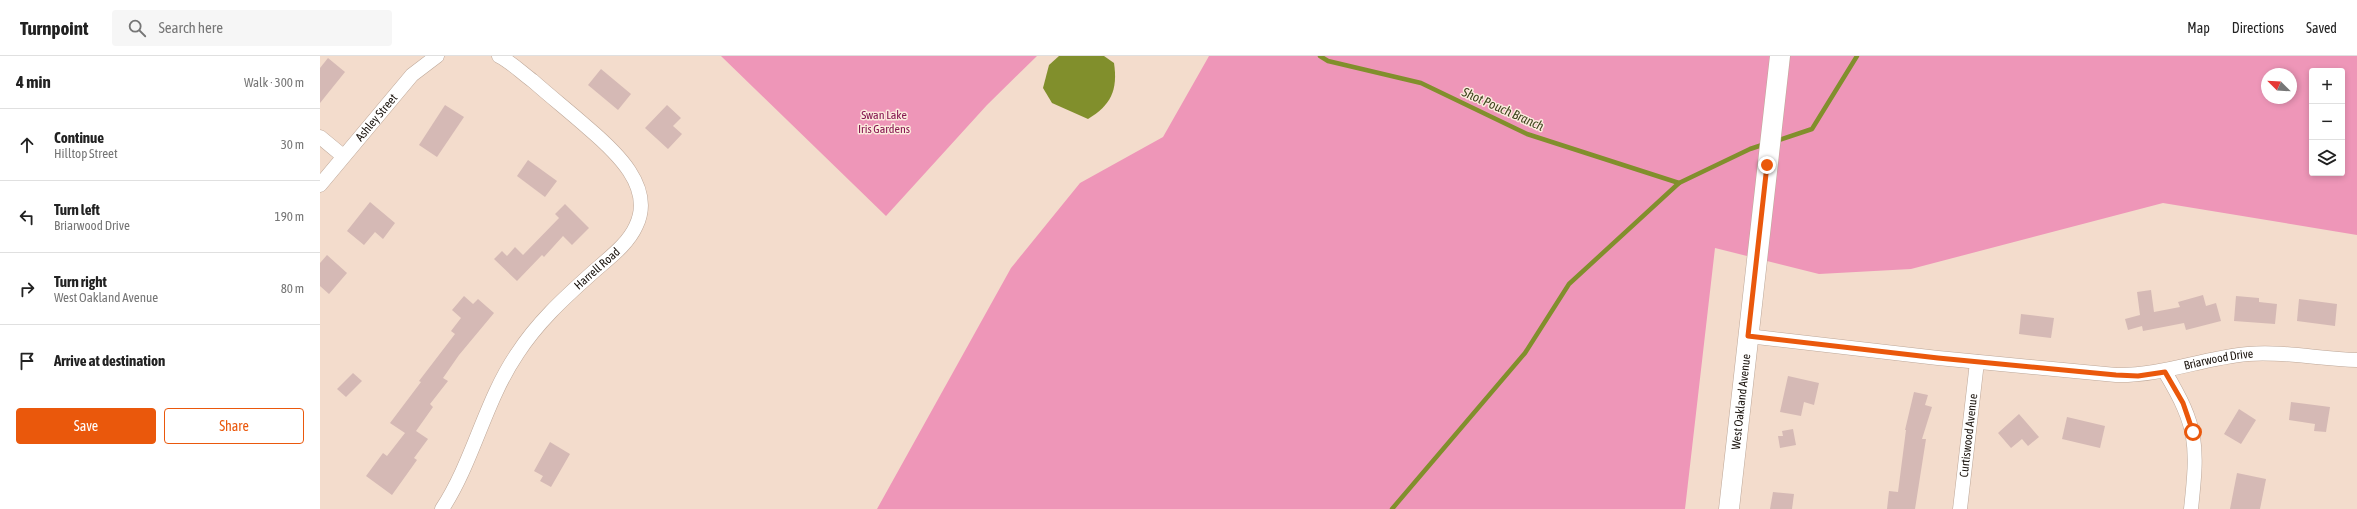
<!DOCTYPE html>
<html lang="en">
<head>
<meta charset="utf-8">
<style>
	:root { --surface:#fff; --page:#f6f6f6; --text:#222; --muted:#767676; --line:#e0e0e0; --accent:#ea580c }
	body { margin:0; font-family:"Asap Condensed",sans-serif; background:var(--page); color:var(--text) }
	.controls { position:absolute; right:12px; top:12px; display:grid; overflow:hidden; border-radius:4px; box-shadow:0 2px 6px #0003 }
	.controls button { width:36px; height:36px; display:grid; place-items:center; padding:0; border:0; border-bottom:1px solid var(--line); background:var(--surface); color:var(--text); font:20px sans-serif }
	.compass { position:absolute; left:1941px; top:12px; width:36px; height:36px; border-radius:50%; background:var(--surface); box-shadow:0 2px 6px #0003; rotate:294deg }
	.stop { position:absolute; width:12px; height:12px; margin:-9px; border:3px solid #ea580c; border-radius:50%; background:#fff }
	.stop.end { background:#ea580c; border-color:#fff; box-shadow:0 1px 4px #0008 }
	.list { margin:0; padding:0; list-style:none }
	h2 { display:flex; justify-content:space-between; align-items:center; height:52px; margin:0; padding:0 16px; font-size:17px }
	h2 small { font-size:13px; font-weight:400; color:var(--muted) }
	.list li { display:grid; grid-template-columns:26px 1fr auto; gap:12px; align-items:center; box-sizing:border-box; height:72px; padding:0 16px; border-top:1px solid var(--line) }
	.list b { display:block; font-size:15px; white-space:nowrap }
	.list p { margin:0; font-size:13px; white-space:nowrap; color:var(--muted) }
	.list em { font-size:13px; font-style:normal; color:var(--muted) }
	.actions { display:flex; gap:8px; padding:12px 16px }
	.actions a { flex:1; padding:9px 0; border:1px solid var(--accent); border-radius:4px; text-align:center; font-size:14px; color:var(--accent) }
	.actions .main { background:var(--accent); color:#fff }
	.icon { flex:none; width:22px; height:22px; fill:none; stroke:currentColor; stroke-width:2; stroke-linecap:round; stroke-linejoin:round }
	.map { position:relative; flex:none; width:2037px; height:453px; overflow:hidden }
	header { display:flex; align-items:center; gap:24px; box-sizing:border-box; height:56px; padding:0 20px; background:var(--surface); border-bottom:1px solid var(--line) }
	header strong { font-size:19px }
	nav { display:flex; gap:22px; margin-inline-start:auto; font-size:14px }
	.search { width:280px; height:36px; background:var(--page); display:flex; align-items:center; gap:10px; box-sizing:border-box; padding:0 14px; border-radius:4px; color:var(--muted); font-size:15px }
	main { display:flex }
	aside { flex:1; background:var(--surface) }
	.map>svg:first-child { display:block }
	.green { fill:#ee96b8; fill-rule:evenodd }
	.water { fill:#818f2c }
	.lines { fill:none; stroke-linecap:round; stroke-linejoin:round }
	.stream { stroke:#818f2c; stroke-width:4.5 }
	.building { fill:#d5b9b5 }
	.street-casing { stroke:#bda798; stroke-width:15 }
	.secondary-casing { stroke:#bda798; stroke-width:21 }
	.street { stroke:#fff; stroke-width:14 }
	.secondary { stroke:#fff; stroke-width:20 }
	.route { stroke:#ea580c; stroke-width:5 }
	.labels { text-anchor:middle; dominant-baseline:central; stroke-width:3; stroke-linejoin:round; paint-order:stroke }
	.park-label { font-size:12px; fill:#85154f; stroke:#fceadd }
	.street-label { font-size:12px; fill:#19120c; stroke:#fceadd }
	.water-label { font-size:13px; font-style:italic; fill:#3c431b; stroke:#fceadd }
</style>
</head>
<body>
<header>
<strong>Turnpoint</strong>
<div class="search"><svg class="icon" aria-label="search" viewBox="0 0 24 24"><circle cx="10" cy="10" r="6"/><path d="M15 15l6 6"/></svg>Search here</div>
<nav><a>Map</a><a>Directions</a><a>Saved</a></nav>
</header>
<main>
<aside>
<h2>4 min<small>Walk · 300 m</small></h2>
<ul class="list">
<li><svg class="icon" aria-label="ahead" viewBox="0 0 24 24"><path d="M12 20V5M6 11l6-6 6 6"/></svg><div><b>Continue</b><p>Hilltop Street</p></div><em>30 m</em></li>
<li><svg class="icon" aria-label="left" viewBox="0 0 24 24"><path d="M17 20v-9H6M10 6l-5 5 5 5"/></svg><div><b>Turn left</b><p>Briarwood Drive</p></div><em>190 m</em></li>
<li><svg class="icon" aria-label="right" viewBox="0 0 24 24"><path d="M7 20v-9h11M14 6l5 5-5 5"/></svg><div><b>Turn right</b><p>West Oakland Avenue</p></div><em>80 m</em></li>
<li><svg class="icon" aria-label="arrive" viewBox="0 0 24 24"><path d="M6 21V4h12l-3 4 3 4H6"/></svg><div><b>Arrive at destination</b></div></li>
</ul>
<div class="actions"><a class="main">Save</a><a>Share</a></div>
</aside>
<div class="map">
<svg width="2037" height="453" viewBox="0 0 2037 453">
	<rect width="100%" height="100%" fill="#f3dccc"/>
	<!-- green -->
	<g class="green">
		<polygon points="401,0 717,0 667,49 566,160"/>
		<path d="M889 0H2037V179L1843 147 1591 213 1499 218 1395 192 1365 453H557L691 212 760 127 843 81ZM1992 15H2022V117H1992ZM1947 18H1971V42H1947Z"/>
	</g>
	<!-- water -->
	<path class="water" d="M739 0H784L794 7C798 34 791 49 768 63L732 47 723 32 729 9Z"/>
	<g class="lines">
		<!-- stream -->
		<g class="stream">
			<polyline points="1000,0 1008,5 1101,27 1207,78 1359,127"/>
			<polyline points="1456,85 1492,73 1537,0"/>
			<polyline points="1072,453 1205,297 1249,228 1359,127 1430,93 1445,88"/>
		</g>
	</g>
	<!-- building -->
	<g class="building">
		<polygon points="8,2 25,16 0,47 0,12"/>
		<polygon points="281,13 311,38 298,54 268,29"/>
		<polygon points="125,49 144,61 117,101 99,89"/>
		<polygon points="347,49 361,62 353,70 362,78 348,93 325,72"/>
		<polygon points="208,104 237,125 225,141 197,120"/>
		<polygon points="50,146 75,167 63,183 55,176 44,189 27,175"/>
		<polygon points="245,148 269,172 252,189 243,180 224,201 222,199 197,225 174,203 182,195 187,200 195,191 203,199 239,162 235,158"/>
		<polygon points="7,199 27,217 9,238 0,230 0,207"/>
		<polygon points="1831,234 1834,256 1860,251 1858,246 1883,239 1886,250 1896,247 1901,265 1866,274 1864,267 1823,275 1822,270 1808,274 1805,263 1820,259 1817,236"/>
		<polygon points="144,240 153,248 158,243 174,257 139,299 123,322 128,325 110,348 113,351 96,375 108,383 94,402 97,404 72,439 46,420 63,397 67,400 85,377 70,367 101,326 99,325 135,278 131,275 141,262 132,254"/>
		<polygon points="1916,240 1939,242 1939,246 1957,248 1955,268 1914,265"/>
		<polygon points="1979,243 2017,248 2015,270 1977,265"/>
		<polygon points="1701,258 1734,262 1731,282 1699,278"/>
		<polygon points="33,317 42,325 26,341 17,333"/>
		<polygon points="1468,320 1499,327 1494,349 1484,346 1481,360 1460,356"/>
		<polygon points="1594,336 1608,339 1605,349 1612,351 1602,383 1606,383 1595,453 1567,453 1569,435 1578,436 1586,374 1585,374"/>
		<polygon points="1971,346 2010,351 2006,376 1994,375 1995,368 1969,364"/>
		<polygon points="1919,353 1936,364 1921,388 1904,378"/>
		<polygon points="1699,358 1719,381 1708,390 1702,383 1691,392 1678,377"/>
		<polygon points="1747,361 1785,370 1780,392 1742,383"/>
		<polygon points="1473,373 1476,389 1460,392 1458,380 1463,380 1462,375"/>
		<polygon points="230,386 250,398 231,431 220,425 223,420 214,415"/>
		<polygon points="1917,417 1946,423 1940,453 1910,453"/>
		<polygon points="1453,436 1474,438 1472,453 1450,453"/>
	</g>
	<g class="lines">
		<defs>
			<g id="street">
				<polyline points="0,81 23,100"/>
				<path id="s1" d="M0 129 92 19 117 0"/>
				<path id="s2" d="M1428 280 1618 302 1796 319C1842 320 1882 302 1928 298 1964 295 2000 303 2037 304"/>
				<path d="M1845 316C1878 371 1878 389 1871 453"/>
				<path id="s3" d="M122 453C153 406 165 345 197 298 217 267 243 243 271 218 286 204 307 190 316 170 335 131 295 95 268 72 250 56 231 41 213 25 202 17 191 6 179 0"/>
				<path id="s4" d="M1640 453 1657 306"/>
			</g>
			<g id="secondary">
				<path id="s5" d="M1409 453 1460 0"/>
			</g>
		</defs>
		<!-- street casing -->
		<use href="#street" class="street-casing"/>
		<!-- secondary casing -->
		<use href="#secondary" class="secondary-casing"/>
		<!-- street -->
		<use href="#street" class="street"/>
		<!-- secondary -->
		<use href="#secondary" class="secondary"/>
	</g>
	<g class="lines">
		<!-- route -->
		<polyline class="route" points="1447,109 1428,280 1618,302 1796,319 1818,320 1845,316 1863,347 1873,376"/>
	</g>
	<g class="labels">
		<!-- park labels -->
		<g class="park-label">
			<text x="564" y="59">Swan Lake<tspan x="564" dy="14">Iris Gardens</tspan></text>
		</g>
		<!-- street labels -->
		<g class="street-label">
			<text stroke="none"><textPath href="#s1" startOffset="88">Ashley Street</textPath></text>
			<text stroke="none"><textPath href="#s3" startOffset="290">Harrell Road</textPath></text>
			<text stroke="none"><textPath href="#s2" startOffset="474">Briarwood Drive</textPath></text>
			<text stroke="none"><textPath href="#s5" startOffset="108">West Oakland Avenue</textPath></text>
			<text stroke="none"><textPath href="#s4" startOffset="74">Curtiswood Avenue</textPath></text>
		</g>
		<!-- water labels -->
		<g class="water-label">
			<text transform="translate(1183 53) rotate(24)">Shot Pouch Branch</text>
		</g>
	</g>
</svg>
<div class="controls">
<button>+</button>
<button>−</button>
<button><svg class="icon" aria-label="layers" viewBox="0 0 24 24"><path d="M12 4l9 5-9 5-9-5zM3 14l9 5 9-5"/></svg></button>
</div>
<svg class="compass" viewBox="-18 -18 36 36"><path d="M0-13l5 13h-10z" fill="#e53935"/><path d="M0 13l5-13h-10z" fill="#767676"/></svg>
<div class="stop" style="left:1873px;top:376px"></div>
<div class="stop end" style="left:1447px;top:109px"></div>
</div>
</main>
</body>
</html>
